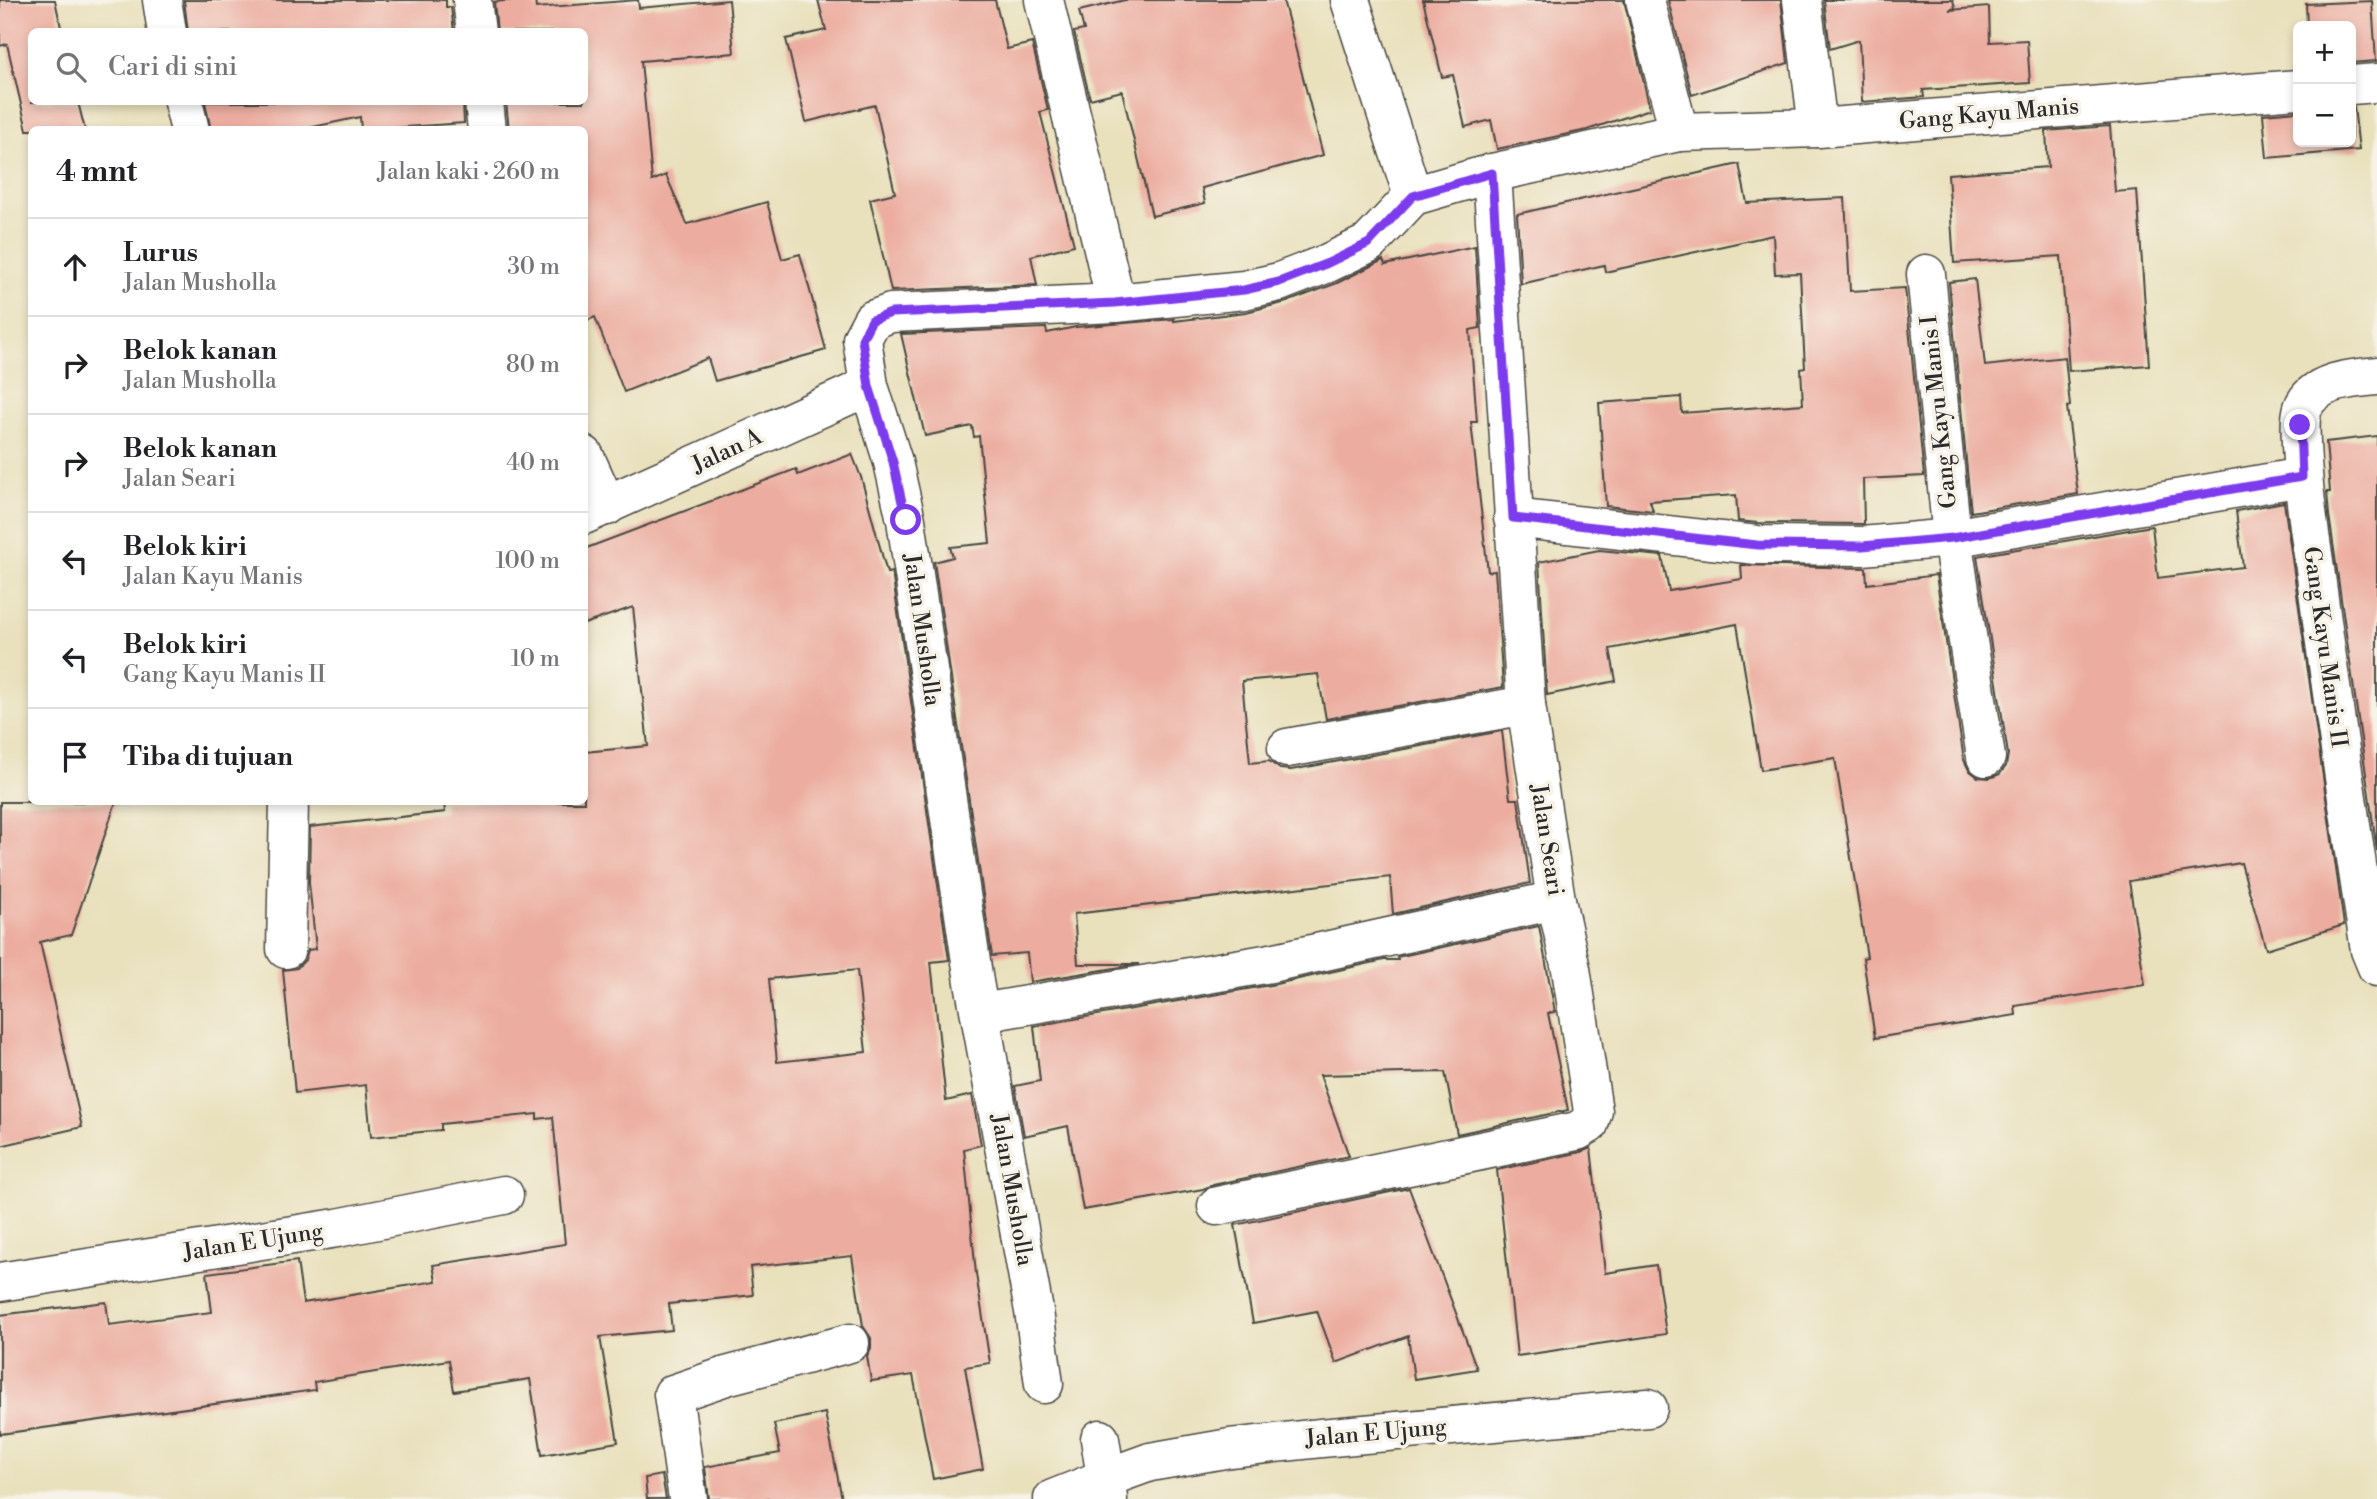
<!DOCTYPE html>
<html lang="id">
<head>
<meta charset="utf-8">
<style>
	:root { --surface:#fff; --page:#f6f6f6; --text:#202124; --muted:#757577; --line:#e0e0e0 }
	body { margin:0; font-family:"Libre Bodoni",serif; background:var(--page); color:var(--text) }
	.controls { position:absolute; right:21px; top:21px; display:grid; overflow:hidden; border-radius:10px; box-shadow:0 4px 10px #0003 }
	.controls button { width:63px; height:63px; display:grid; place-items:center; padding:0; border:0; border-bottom:2px solid var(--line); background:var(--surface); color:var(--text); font:35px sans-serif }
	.stop { position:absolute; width:21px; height:21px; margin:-16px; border:5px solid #7c3aed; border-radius:50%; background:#fff }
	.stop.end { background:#7c3aed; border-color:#fff; box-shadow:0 2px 7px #0008 }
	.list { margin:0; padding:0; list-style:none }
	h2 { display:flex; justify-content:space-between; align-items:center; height:91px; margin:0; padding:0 28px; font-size:30px }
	h2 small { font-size:23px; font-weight:400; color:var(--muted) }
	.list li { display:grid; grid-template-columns:46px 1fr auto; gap:21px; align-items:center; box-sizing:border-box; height:98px; padding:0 28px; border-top:2px solid var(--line) }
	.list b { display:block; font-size:26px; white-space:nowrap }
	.list p { margin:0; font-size:23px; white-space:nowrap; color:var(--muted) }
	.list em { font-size:23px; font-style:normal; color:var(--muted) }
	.icon { flex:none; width:38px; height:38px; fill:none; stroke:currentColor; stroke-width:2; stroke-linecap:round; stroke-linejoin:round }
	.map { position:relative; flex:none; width:2377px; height:1499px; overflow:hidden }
	.search { position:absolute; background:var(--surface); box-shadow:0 4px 10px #0003; left:28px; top:28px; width:560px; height:77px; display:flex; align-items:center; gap:18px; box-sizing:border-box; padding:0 24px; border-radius:10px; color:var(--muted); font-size:26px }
	.panel { position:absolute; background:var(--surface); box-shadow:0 4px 10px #0003; left:28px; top:126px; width:560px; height:679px; border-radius:10px }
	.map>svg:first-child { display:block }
	.building { fill:#ecada0; fill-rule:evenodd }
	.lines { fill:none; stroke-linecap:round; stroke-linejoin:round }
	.street-casing { stroke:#484641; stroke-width:41 }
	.street { stroke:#fff; stroke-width:38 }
	.route { stroke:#7c3aed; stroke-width:9 }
	.labels { text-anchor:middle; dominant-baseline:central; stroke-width:7; stroke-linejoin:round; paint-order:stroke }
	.street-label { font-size:23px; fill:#2b2b2b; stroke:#f7f3e8 }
</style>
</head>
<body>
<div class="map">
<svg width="2377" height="1499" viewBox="0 0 2377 1499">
	<rect width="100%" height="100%" fill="#f7f3e8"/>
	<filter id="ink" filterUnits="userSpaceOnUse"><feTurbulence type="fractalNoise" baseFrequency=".0143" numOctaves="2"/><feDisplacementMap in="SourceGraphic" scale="14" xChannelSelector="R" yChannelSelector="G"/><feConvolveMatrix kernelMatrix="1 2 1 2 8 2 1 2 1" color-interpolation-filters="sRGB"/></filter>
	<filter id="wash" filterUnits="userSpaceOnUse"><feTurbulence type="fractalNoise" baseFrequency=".00686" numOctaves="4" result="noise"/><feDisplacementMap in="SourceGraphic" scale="28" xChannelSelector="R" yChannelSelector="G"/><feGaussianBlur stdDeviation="1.57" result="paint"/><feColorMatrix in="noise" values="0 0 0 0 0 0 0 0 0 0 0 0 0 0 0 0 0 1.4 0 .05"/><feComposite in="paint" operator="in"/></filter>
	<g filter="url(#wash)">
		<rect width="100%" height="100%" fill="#e9e0bc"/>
		<g id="blocks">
			<!-- building -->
			<g class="building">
				<polygon points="0,0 55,0 62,32 32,32 32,102 78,102 85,130 27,130 7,44 0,46"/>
				<polygon points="184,0 446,0 446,7 451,7 454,32 188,32"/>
				<polygon points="514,0 535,0 536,8 638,0 639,8 729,0 734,53 641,61 652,181 666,175 687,224 767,202 782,259 800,254 826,350 715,381 708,358 624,392 595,317 584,322 584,130 509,130 506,102 584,102 584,32 497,32 494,2"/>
				<polygon points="818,0 995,0 1007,49 1032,43 1048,110 1040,112 1074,245 1031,256 1037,285 891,291 870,199 895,193 875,105 806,122 786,39 826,30"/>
				<polygon points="1125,0 1283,0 1323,155 1202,188 1205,203 1152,216 1122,91 1090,99 1074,32 1084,30 1079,11"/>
				<polygon points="1423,0 1624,0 1650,109 1587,130 1497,149 1491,120 1465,127 1453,75 1442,77"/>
				<polygon points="1668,0 1781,0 1788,63 1692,95"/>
				<polygon points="1824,0 1953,0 1955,8 1949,10 1989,7 1990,42 2027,40 2030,83 1923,90 1924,97 1862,102 1859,40 1830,49"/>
				<polygon points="2372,1 2376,61 2351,63 2351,26 2307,26 2306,4"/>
				<polygon points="205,102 463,102 464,123 361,130 360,117 299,130 211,130"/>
				<polygon points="2351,107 2354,107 2359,150 2267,158 2263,114 2298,111 2298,142 2351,142"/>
				<polygon points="2110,126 2115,192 2137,190 2149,365 2069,371 2061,256 1954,263 1948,174 2048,167 2046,131"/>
				<polygon points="1739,164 1747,203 1845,198 1850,291 1905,288 1924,476 1863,479 1864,524 1758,523 1738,521 1736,495 1650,501 1653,511 1606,506 1599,403 1681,397 1682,413 1803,404 1801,369 1805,368 1800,273 1775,274 1773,235 1605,272 1604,265 1521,284 1517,214"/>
				<polygon points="1475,246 1480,328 1470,330 1477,422 1471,422 1488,572 1495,571 1503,687 1326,719 1318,674 1242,681 1250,763 1269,761 1280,769 1291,770 1502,731 1510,799 1518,799 1530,883 1393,914 1390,877 1074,914 1078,964 1139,964 1030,982 1027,953 992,956 934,562 953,557 950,547 990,543 979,436 974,437 972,426 925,436 901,334 1046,328 1047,333 1076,327 1174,319 1174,321 1246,312 1287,302 1337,283 1383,260 1385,265"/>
				<polygon points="1975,279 1985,366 2065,357 2070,406 2067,407 2078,494 1971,512 1949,282"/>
				<polygon points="2377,436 2377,851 2329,515 2327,492 2330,492 2326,442"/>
				<path d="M852 454 861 477 887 573 892 572 949 960 931 962 946 1101 972 1095 981 1145 964 1149 976 1274 990 1363 965 1367 983 1469 933 1479 913 1375 871 1381 867 1356 871 1348V1338L863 1326 852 1256 750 1267 753 1295 669 1304 672 1330 600 1337 618 1442 542 1455 530 1379 454 1391 449 1360 314 1382 315 1390 0 1434V1315L106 1302 109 1325 212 1312 207 1273 297 1261 303 1303 436 1281 433 1265 565 1244 553 1117 537 1119V1114L441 1124V1130L371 1137 366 1085 295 1093 283 970 297 968 305 960 308 950 316 949 309 883 310 827 445 812 444 802H584V752L648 746 633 607 584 624V549L796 469 798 475ZM857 970 866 1052 777 1062 769 979Z"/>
				<polygon points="2284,502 2344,925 2266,949 2241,863 2129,881 2145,985 2015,1006 2016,1015 1875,1038 1863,958 1867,957 1835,758 1761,770 1737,624 1610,649 1616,681 1547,695 1539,562 1599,550 1662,556 1669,591 1742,579 1741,565 1866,568 1867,584 1936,575 1964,760 1969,770 1978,777 1990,778 2000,774 2006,766 2008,754 1977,556 2152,526 2158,578 2243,567 2236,511"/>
				<polygon points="0,802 116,802 71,935 40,942 82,1127 0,1146"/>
				<polygon points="1539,926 1555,1012 1548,1013 1568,1110 1457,1134 1445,1072 1320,1075 1349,1156 1213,1185 1203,1189 1083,1210 1068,1126 1024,1136 1015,1086 1040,1081 1034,1026 1276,984 1384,960 1398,960 1397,957"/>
				<polygon points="1591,1148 1605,1273 1656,1265 1666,1334 1517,1356 1497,1170 1581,1152"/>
				<polygon points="1409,1188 1477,1369 1414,1379 1408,1336 1336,1363 1317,1311 1253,1323 1235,1225"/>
				<polygon points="825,1413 842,1499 709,1499 705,1467 780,1453 774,1424"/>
				<polygon points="662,1475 666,1499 647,1499 645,1478"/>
			</g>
		</g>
	</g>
	<g filter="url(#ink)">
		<use href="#blocks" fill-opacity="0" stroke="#484641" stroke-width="2"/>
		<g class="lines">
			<defs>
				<g id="street">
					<polyline points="162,0 167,32"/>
					<polyline points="472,0 476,32"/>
					<polyline points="1044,0 1116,303"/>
					<polyline points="1350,0 1413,196"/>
					<polyline points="1802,0 1818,128"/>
					<polyline points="2351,85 2377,83"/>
					<polyline points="183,102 190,130"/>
					<polyline points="484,102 487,130"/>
					<polyline points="1679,132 1818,128 2298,89"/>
					<polyline points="1926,274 1952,538 1986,757"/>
					<path d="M2377 376C2353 378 2313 381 2303 408 2299 420 2301 433 2301 445 2303 484 2308 523 2314 561 2331 691 2350 821 2370 950L2377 967"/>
					<polyline points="584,455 607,506"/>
					<polyline points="584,515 869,386"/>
					<polyline points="1513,518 1757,545 1862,546 1952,538 2302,477"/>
					<polyline points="1287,748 1526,705"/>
					<polyline points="286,949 289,802"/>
					<polyline points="981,1013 1271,963 1556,900"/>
					<polyline points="1217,1206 1577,1131 1589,1124 1593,1111 1571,969 1556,900 1526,705 1492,173"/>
					<polyline points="0,1282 337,1228 504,1195"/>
					<polyline points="1044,1384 1034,1311 974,982 906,520 893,462 869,386 862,339 872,320 891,313 1116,303 1244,290 1279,282 1328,263 1369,243 1413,196 1492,173 1679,132 1645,0"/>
					<polyline points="688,1499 673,1394 726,1376 850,1343"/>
					<polyline points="1053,1499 1106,1478 1100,1439"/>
					<polyline points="1108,1499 1106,1478 1150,1462 1230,1448 1321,1438 1648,1408"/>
				</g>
			</defs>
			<!-- street casing -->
			<use href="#street" class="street-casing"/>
			<!-- street -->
			<use href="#street" class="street"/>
		</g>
	</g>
	<g class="lines" filter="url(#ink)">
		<!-- route -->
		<polyline class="route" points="906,520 893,462 869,386 862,339 872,320 891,313 1115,303 1244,290 1279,282 1328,263 1369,243 1413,196 1492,173 1513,518 1757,545 1862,546 1952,538 2302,477 2300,425"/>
	</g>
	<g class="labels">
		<!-- street labels -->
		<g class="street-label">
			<text transform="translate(1989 114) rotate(-5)">Gang Kayu Manis</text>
			<text transform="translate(1939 412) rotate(-96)">Gang Kayu Manis I</text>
			<text transform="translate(727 451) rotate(-25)">Jalan A</text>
			<text transform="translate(922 630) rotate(82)">Jalan Musholla</text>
			<text transform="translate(2325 647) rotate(82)">Gang Kayu Manis II</text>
			<text transform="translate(1547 840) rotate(81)">Jalan Seari</text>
			<text transform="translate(1012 1190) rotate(80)">Jalan Musholla</text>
			<text transform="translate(253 1242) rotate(-9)">Jalan E Ujung</text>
			<text transform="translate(1376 1433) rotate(-5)">Jalan E Ujung</text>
		</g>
	</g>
</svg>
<div class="controls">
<button>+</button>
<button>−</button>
</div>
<div class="stop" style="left:906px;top:520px"></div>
<div class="stop end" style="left:2300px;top:425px"></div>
<div class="search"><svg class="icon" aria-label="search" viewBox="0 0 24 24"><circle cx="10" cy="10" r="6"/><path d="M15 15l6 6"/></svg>Cari di sini</div>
<section class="panel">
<h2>4 mnt<small>Jalan kaki · 260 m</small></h2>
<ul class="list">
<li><svg class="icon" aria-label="ahead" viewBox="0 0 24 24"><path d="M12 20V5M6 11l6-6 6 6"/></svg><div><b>Lurus</b><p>Jalan Musholla</p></div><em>30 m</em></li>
<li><svg class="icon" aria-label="right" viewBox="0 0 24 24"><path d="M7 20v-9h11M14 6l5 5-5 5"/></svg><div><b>Belok kanan</b><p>Jalan Musholla</p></div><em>80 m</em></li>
<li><svg class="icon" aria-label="right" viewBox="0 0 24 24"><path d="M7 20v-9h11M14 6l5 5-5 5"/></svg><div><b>Belok kanan</b><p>Jalan Seari</p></div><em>40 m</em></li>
<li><svg class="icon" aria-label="left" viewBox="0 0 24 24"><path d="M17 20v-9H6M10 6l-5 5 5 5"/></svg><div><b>Belok kiri</b><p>Jalan Kayu Manis</p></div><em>100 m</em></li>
<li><svg class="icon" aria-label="left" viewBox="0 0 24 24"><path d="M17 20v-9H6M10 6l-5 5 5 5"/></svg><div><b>Belok kiri</b><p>Gang Kayu Manis II</p></div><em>10 m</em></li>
<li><svg class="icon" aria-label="arrive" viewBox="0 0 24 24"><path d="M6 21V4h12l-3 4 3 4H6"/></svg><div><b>Tiba di tujuan</b></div></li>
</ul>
</section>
</div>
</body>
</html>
